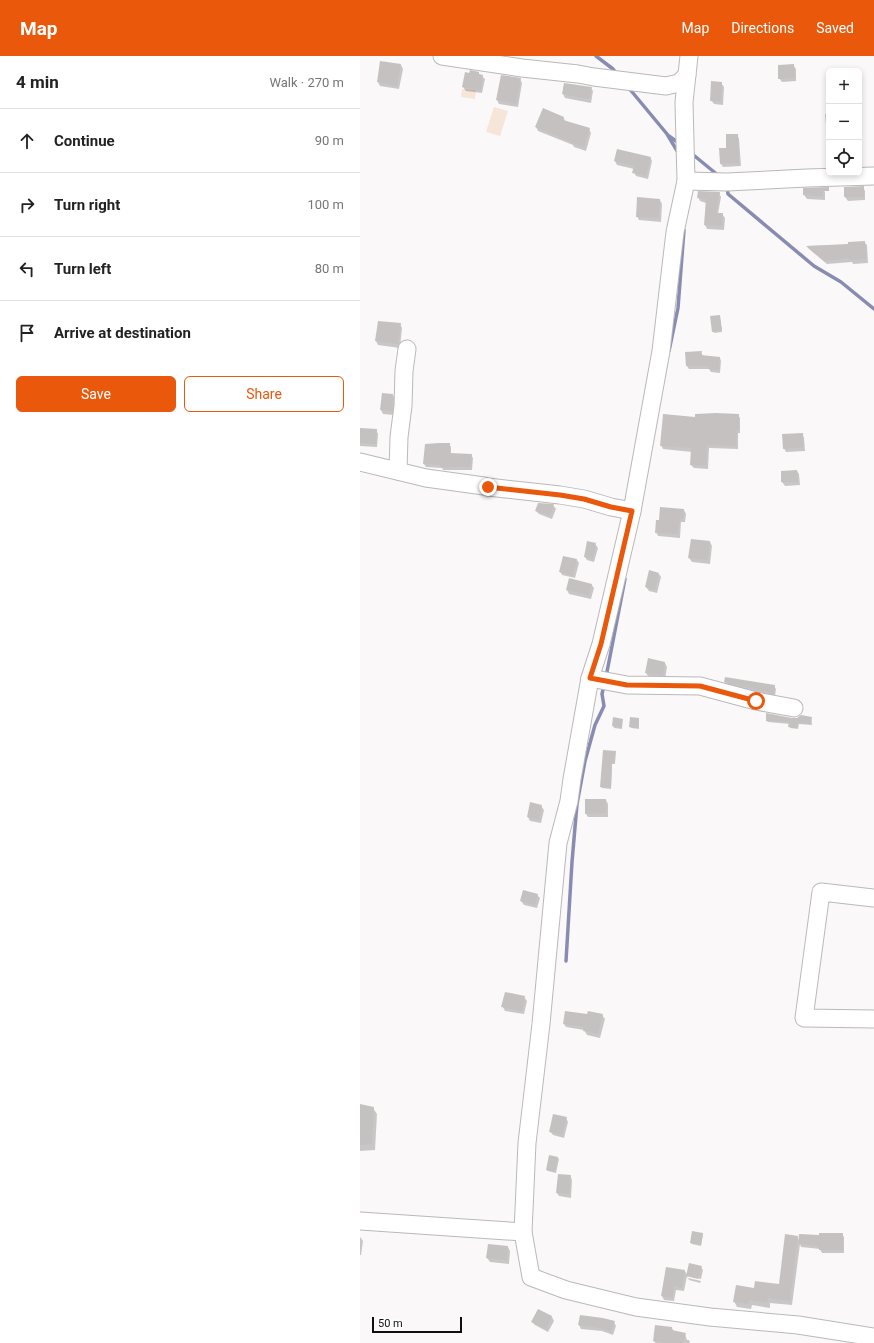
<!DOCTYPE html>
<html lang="en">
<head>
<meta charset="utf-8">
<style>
	:root { --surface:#fff; --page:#f2f2f2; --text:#222; --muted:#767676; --line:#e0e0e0; --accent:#ea580c }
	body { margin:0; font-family:Roboto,sans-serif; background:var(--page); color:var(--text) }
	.controls { position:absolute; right:12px; top:12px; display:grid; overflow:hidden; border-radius:6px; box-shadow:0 2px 6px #0003 }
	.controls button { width:36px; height:36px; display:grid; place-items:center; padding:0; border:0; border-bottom:1px solid var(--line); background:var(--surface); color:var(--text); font:20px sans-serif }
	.scale { position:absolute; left:12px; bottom:10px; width:90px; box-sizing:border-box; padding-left:4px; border:2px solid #100f10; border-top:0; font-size:11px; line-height:14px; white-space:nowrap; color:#100f10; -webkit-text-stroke:3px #fff; paint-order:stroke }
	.stop { position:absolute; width:12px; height:12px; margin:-9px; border:3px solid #ea580c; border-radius:50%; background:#fff }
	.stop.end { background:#ea580c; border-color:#fff; box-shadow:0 1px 4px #0008 }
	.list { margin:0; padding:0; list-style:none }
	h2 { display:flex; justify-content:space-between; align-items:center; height:52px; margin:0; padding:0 16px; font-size:17px }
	h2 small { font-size:13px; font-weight:400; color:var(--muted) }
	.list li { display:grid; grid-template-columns:26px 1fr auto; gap:12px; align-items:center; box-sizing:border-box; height:64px; padding:0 16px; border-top:1px solid var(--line) }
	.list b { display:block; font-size:15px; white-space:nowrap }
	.list em { font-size:13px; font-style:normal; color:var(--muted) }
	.actions { display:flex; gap:8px; padding:12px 16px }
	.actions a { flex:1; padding:9px 0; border:1px solid var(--accent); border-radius:6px; text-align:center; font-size:14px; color:var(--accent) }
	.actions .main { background:var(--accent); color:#fff }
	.icon { flex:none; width:22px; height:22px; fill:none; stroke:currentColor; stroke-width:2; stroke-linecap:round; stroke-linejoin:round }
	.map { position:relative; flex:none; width:514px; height:1287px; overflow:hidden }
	header { display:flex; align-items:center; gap:24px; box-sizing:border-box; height:56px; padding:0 20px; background:var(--accent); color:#fff }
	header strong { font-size:19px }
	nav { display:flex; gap:22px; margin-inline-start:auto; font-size:14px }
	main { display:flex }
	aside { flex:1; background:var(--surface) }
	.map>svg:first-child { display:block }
	.green { fill:#f6e5d9 }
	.shadow { fill:#0003 }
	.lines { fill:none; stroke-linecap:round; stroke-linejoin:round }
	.stream { stroke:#888cb2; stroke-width:3.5 }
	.building { fill:#c5c1c1 }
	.minor-casing { stroke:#bbb8b9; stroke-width:19 }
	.minor { stroke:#fff; stroke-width:17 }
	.route { stroke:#ea580c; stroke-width:5 }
</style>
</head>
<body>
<header>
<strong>Map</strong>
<nav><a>Map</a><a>Directions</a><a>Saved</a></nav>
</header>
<main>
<aside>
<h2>4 min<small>Walk · 270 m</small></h2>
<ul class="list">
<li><svg class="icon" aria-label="ahead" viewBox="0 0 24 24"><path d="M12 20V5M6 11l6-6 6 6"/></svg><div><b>Continue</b></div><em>90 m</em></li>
<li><svg class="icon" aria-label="right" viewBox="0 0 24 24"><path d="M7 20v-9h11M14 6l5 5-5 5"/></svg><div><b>Turn right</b></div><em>100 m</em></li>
<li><svg class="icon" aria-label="left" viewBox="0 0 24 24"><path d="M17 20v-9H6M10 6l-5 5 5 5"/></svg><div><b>Turn left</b></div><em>80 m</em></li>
<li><svg class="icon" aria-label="arrive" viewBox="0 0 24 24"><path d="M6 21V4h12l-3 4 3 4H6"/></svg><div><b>Arrive at destination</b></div></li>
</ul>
<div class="actions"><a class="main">Save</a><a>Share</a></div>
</aside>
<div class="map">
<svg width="514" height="1287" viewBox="0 0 514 1287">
	<rect width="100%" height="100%" fill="#fbf8f9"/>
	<!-- green -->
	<g class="green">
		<polygon points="102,33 116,34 115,43 101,41"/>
		<polygon points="134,51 148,55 140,80 126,76"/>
	</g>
	<!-- shadow -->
	<g class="shadow">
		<polygon points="41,9 43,13 39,33 20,30 18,26"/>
		<polygon points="433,9 436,13 436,25 422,26 419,22"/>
		<polygon points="118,17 125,23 122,37 106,35 103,31 110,18"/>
		<polygon points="160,23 162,27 158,51 139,48 137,44"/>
		<polygon points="361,27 364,31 363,49 354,48 351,44"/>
		<polygon points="231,32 233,35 231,47 205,42 203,38"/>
		<polygon points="465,58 469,58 469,71 466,69"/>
		<polygon points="203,61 206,66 229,73 231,77 226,95 214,91 213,89 178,75 176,71"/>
		<polygon points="377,79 379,83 381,110 363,111 361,108 367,93"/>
		<polygon points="290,101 292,105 288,123 276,120 274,116 274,113 257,109 255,105"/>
		<polygon points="503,131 505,135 505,144 488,145 485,141 485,132"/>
		<polygon points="444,133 463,133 465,136 465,144 447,143 444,139"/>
		<polygon points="359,137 361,141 358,158 362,158 365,162 364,174 347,173 345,169 346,147 340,145 338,141"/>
		<polygon points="300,144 302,148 301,166 279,164 277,160"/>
		<polygon points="504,186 507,189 508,207 493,208 492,206 467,208 449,193 447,190 489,189"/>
		<polygon points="360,262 362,276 354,277 353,275"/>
		<polygon points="40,268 42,272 40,292 18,289 16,285"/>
		<polygon points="341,296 343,300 360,302 361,305 360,317 351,316 349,313 329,313 327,310"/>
		<polygon points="33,339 35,343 34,359 23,358 21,354"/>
		<polygon points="378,359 380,362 380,377 378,377 378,393 349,392 348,413 334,412 331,409 332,396 303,393 301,389 336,362"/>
		<polygon points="0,373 16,374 18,378 17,391 0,390"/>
		<polygon points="442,378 444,382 445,395 426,396 424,392"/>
		<polygon points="89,388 91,391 91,398 111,399 113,402 112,414 83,414 82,412 66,411 64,408"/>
		<polygon points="437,415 439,418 440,429 425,430 422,426 422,416"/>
		<polygon points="193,449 196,453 192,463 179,458 176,455"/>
		<polygon points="324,454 326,458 325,466 321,466 320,482 298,480 296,476"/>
		<polygon points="350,486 352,490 350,508 332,506 329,502"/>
		<polygon points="235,488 238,492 234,506 227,504 225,501"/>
		<polygon points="217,504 219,507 215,522 202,519 200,515"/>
		<polygon points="299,518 301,521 297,537 289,535 286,531"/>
		<polygon points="231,528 234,532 231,543 209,538 207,534"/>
		<polygon points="305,607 307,611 305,623 288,620 286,617"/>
		<polygon points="365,626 414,630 416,633 415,640 366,629"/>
		<polygon points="451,662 452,669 439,668 438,673 430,672 430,668 408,666 407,665"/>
		<polygon points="279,663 279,673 271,672 270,670"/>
		<polygon points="262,664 262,673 254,672 253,670"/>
		<polygon points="255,696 255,708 252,708 251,733 242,732 241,731"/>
		<polygon points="246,744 248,748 248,761 228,761 226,758"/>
		<polygon points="181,750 184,754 181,767 170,765 168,761"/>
		<polygon points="177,839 180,842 177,852 164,849 161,845"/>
		<polygon points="164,941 167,945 164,958 145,955 143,951"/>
		<polygon points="228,959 242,959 245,963 240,982 227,979 224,974 206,971 204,968"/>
		<polygon points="0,1049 13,1052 17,1058 15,1094 0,1095"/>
		<polygon points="206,1062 208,1066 204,1082 193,1079 190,1075"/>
		<polygon points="198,1102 199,1103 196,1117 188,1115 187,1114"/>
		<polygon points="210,1120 212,1124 211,1142 199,1140 197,1137"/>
		<polygon points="342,1177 343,1179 341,1190 332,1188 331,1187"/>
		<polygon points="482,1178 484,1181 484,1197 462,1197 460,1193 441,1191 440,1188 432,1249 410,1247 410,1252 392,1249 391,1253 377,1251 374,1245 395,1233 420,1230 437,1181 440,1186 460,1180"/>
		<polygon points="0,1181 3,1185 1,1199 0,1199"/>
		<polygon points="148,1191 150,1195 149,1208 130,1206 127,1202"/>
		<polygon points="341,1211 343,1214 341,1223 328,1220 328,1222 341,1225 340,1227 329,1224 327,1220 324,1235 316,1234 314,1245 304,1244 302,1240 325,1215 327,1219"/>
		<polygon points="178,1254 192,1261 194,1265 188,1276 175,1269 172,1266"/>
		<polygon points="254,1266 256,1270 253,1279 242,1275 221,1273 219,1269"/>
		<polygon points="312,1272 314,1276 325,1278 327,1284 329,1284 330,1287 295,1287 294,1284"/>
	</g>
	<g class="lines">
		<!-- stream -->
		<g class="stream">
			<polyline points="236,0 253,13 258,19"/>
			<polyline points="268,31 307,78 319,98"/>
			<polyline points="309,80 320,88"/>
			<polyline points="331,97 359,120"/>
			<polyline points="367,130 368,138 454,210 481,226 514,253"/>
			<polyline points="309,295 318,252 324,174"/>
			<polyline points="246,621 265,523"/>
			<polyline points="206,905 212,806 217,748 225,705 235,669 244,650 242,638 244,629"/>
		</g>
	</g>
	<!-- building -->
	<g class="building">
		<polygon points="20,5 41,8 37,30 17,26"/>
		<polygon points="434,8 435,22 418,23 418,9"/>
		<polygon points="110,14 119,16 119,18 123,19 121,34 102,31 105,16 109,17"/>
		<polygon points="141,19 161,22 156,48 136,44"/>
		<polygon points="351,25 362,26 361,45 350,45"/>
		<polygon points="204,27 232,31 229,43 202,38"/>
		<polygon points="183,52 204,61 203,64 230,72 224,91 211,87 211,86 175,71"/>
		<polygon points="366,78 378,78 379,107 360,108 359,92 366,92"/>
		<polygon points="257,93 291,101 286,120 272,117 274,110 254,105"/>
		<polygon points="504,130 504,141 484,141 484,131"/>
		<polygon points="469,131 469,135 463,135 463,140 443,139 443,132"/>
		<polygon points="338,135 360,136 356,157 363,157 362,170 344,169 346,143 337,142"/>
		<polygon points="277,141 300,143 299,162 276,161"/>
		<polygon points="505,185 506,203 489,204 489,202 464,205 446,190 488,188 488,186"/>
		<polygon points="360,259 362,274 352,276 350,260"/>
		<polygon points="18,265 41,267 38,288 15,285"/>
		<polygon points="342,295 341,299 360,301 359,314 348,313 348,310 326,310 325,296"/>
		<polygon points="22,337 33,338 32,355 20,354"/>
		<polygon points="356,357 379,358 379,374 377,374 376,390 347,389 346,409 330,409 331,392 300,390 303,358 335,361 335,358"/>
		<polygon points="0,372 17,373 16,388 0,387"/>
		<polygon points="443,377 444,391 423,393 422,378"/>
		<polygon points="79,387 90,387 90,397 112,398 111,411 80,411 80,409 63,408 65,388"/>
		<polygon points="437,414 438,426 421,426 421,415"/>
		<polygon points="178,447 194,448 190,459 175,455"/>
		<polygon points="300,451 324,453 323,463 320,463 318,478 295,477 296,464 299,464"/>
		<polygon points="331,483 350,485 348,504 328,502"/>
		<polygon points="227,485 236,487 233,503 224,501"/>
		<polygon points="203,500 217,503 213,520 199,516"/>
		<polygon points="289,514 299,517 295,534 285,531"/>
		<polygon points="209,522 232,528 229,539 206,534"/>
		<polygon points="288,602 305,606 303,619 285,617"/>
		<polygon points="365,621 415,629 414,638 364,626"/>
		<polygon points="406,657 432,662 437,662 441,659 452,661 451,668 438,667 437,672 428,671 429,666 406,665"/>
		<polygon points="253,661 263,663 262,672 252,670"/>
		<polygon points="270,661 279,662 278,672 269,671"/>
		<polygon points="243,694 256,695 255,707 252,707 251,732 240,731"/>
		<polygon points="225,743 246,743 246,757 225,758"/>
		<polygon points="170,746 182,749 179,764 167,761"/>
		<polygon points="163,834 178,838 175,849 160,845"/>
		<polygon points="145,936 165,940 162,955 141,951"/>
		<polygon points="205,955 227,958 228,955 243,958 238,978 223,975 224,971 203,968"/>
		<polygon points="0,1048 14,1051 12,1088 0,1089"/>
		<polygon points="193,1058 207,1061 202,1079 189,1076"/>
		<polygon points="189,1099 198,1101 195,1116 186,1114"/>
		<polygon points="198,1118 211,1119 209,1138 196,1137"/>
		<polygon points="332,1175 343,1177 341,1189 330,1187"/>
		<polygon points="459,1177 483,1177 483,1194 459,1194 459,1190 438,1188 439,1178 459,1179"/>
		<polygon points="425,1178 438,1180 430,1245 408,1242 407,1247 389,1244 388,1248 373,1246 376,1229 394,1232 395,1225 419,1228"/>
		<polygon points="128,1188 148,1190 147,1204 126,1202"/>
		<polygon points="329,1207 342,1210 338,1223 326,1220"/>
		<polygon points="306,1211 325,1214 322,1232 314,1230 312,1242 301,1240"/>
		<polygon points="178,1253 192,1260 186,1273 171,1266"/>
		<polygon points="220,1259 243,1262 255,1265 251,1275 239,1272 218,1269"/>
		<polygon points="295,1269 312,1271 312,1274 326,1277 323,1287 307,1287 293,1285"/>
	</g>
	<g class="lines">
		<defs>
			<g id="minor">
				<polyline points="82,0 162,12 218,18 234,21 306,30 319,27 327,19"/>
				<polyline points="329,0 324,46 326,125 315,176 301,295 272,455 241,588 230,622 212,723 209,745 198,787 181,968 167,1087 163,1176 171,1221 206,1234 276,1251 350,1261 438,1269 514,1281"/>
				<polyline points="326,125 367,126 447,122 514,120"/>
				<polyline points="0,406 66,422 124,430 128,431 200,439 224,443 251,451 272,455"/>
				<polyline points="38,415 39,381 43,350 44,315 47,293"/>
				<polyline points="230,622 267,629 340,630 396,645 434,652"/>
				<polyline points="514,842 461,836 444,962 514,963"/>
				<polyline points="0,1165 163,1176"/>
			</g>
		</defs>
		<!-- minor casing -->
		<use href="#minor" class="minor-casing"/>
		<!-- minor -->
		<use href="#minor" class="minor"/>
	</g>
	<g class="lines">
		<!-- route -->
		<polyline class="route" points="128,431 200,439 224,443 251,451 272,455 241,588 230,622 267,629 340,630 396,645"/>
	</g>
</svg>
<div class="controls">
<button>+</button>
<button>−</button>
<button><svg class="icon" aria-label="locate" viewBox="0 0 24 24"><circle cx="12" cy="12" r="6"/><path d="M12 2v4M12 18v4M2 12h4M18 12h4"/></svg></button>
</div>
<div class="scale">50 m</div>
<div class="stop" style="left:396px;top:645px"></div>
<div class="stop end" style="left:128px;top:431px"></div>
</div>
</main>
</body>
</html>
